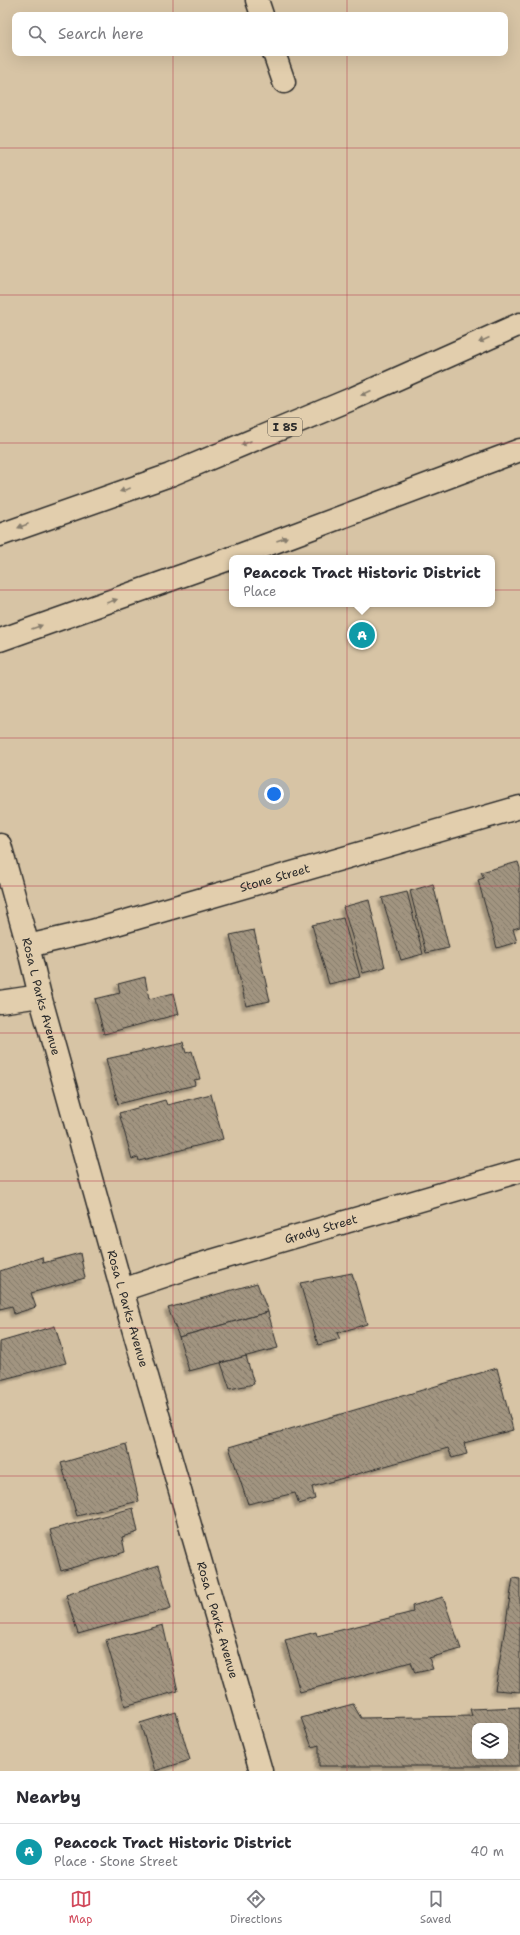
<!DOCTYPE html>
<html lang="en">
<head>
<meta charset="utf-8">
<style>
	:root { --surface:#fff; --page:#f2f2f3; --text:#2b2b33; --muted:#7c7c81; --line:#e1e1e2; --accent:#d1495b }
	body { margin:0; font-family:"Shantell Sans",sans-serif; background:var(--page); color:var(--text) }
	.controls { position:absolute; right:12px; bottom:12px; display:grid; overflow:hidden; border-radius:8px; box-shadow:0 4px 16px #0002 }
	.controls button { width:36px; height:36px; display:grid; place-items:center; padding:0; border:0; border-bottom:1px solid var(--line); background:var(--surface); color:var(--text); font:20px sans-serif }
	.you { position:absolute; left:274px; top:794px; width:14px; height:14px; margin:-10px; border:3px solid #fff; border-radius:50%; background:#1a73e8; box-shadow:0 0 0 6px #1a73e833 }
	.badge { display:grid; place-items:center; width:26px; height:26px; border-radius:50%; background:var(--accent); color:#fff; font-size:13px; font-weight:700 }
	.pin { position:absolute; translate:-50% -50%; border:2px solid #fff; box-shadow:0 1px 4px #0006 }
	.popup { position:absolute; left:229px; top:555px; width:266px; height:52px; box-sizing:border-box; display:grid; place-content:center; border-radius:8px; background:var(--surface); filter:drop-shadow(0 1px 3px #0005); font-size:13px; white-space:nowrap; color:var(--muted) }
	.popup b { font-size:15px; color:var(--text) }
	.popup::after { content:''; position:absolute; left:50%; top:100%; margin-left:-8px; border:8px solid transparent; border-top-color:var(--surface) }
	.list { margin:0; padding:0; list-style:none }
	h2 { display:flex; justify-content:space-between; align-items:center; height:52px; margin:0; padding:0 16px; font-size:17px }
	h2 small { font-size:13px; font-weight:400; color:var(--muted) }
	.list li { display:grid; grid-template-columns:26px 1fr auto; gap:12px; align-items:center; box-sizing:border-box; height:56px; padding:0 16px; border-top:1px solid var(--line) }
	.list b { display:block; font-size:15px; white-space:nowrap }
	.list p { margin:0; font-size:13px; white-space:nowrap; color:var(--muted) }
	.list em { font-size:13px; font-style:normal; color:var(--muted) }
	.icon { flex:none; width:22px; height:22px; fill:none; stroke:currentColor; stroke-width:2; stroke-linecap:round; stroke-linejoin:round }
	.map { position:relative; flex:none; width:520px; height:1771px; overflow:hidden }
	.search { position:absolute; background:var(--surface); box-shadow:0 4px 16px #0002; left:12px; right:12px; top:12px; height:44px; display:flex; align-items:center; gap:10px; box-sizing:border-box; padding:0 14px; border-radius:8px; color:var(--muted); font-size:15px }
	.sheet { height:108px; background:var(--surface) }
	nav { display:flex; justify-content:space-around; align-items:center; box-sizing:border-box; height:56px; border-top:1px solid var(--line); background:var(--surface); font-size:11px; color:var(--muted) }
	nav a { display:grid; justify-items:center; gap:2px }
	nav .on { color:var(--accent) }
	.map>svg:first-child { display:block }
	.building { fill:url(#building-back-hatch); stroke:#2b2b2b; fill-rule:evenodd; filter:url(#shadow) }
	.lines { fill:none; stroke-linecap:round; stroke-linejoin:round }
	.minor-casing { stroke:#2b2b2b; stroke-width:25 }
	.highway-casing { stroke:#2b2b2b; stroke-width:25 }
	.minor { stroke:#e2cead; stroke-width:22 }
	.highway { stroke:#e2cead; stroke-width:22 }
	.oneway { fill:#867c6c }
	.grid { fill:none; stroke:#b84454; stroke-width:1; stroke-opacity:0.55 }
	.labels { text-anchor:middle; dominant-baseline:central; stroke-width:4; stroke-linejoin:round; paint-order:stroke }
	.shield { fill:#e2cead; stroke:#625c52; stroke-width:1 }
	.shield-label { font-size:11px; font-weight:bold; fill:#2b2b2b }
	.street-label { font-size:12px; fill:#2b2b2b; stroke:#e2cead }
</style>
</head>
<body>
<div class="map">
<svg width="520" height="1771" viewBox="0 0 520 1771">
	<defs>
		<pattern id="building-back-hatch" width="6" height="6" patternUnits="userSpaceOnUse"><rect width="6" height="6" fill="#a19480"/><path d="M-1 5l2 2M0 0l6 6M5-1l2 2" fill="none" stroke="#837969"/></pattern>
		<filter id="shadow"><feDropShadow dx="-3.5" dy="3.5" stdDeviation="1" flood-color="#0004"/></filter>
	</defs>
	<rect width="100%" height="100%" fill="#d7c4a5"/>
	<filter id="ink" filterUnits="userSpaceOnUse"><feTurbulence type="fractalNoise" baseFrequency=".025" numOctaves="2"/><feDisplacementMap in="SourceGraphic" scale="8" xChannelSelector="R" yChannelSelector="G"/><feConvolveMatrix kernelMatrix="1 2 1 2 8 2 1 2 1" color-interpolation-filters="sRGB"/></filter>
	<g filter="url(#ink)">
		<!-- building -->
		<g class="building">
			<polygon points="518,862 520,868 520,927 513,929 517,942 497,948 478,880 484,878 481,872"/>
			<polygon points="433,884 449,948 426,953 410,891"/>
			<polygon points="407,892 423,954 401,960 382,898"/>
			<polygon points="369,900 385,967 363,973 343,907"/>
			<polygon points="343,918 360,977 329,984 312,925"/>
			<polygon points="254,930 270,1001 246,1006 230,935"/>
			<polygon points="145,977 149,999 174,993 179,1014 104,1034 95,999 120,993 118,984"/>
			<polygon points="183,1042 186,1053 192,1051 200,1079 194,1080 195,1085 118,1104 106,1059"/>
			<polygon points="211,1094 223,1139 139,1161 138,1157 132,1159 119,1113 165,1100 167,1105"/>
			<polygon points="80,1253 85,1278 31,1293 36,1307 14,1314 12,1306 0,1309 0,1271 42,1257 43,1263"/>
			<polygon points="352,1273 367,1324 337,1333 340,1339 318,1345 300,1283"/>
			<polygon points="257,1283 268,1312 179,1337 168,1308"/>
			<polygon points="268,1312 278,1348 189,1371 179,1337"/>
			<polygon points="55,1326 66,1363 0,1380 0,1342"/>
			<polygon points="246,1356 254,1384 230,1389 221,1363"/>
			<polygon points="497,1368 513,1430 464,1443 467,1454 452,1458 448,1448 312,1487 315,1499 299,1504 295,1493 248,1504 229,1447"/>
			<polygon points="126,1444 139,1501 77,1516 61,1463"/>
			<polygon points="133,1508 138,1532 122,1537 125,1552 61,1571 50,1530"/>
			<polygon points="159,1565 171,1608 78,1634 66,1595"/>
			<polygon points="513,1578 520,1579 520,1692 495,1690"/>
			<polygon points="443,1597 461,1649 429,1658 433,1669 415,1673 411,1662 300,1692 285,1640 316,1632 317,1636 413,1612 412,1606"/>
			<polygon points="163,1625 178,1691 125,1706 106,1640"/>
			<path d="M353 1704 361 1718 472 1716 470 1709 520 1707V1766H319V1745L312 1747 301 1718ZM475 1726H505V1756H475Z"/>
			<polygon points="176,1712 190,1760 155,1771 140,1723"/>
		</g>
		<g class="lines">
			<defs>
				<g id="minor">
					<polyline points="257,0 262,15"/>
					<polyline points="274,53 284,82"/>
					<path id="s1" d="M0 845 28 946 40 996 122 1290 261 1771"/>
					<path id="s2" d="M28 946 92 931 520 807"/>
					<polyline points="0,1002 40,996"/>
					<path id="s3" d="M122 1290 191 1267 520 1171"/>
				</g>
				<g id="highway">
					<polyline points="0,535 170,475 354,398 520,324"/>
					<polyline points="232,558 520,450"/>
					<polyline points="0,640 232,558"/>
				</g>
			</defs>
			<!-- minor casing -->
			<use href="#minor" class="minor-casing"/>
			<!-- highway casing -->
			<use href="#highway" class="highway-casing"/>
			<!-- minor -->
			<use href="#minor" class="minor"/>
			<!-- highway -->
			<use href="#highway" class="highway"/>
		</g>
		<!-- one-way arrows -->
		<defs><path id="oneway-solid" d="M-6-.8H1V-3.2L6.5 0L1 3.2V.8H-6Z"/></defs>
		<g class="oneway">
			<use href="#oneway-solid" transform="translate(484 340) rotate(156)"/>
			<use href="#oneway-solid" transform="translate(366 393) rotate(156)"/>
			<use href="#oneway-solid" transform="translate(246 443) rotate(157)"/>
			<use href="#oneway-solid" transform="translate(125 490) rotate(161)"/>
			<use href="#oneway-solid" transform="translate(23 526) rotate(159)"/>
			<use href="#oneway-solid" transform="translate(282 539) rotate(-20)"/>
			<use href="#oneway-solid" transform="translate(112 601) rotate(-19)"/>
			<use href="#oneway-solid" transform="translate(37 627) rotate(-20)"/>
		</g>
	</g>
	<!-- grid -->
	<path class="grid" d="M173 0V15M347 0V15M173 53V1771M347 53V1771M0 148H520M0 295H520M0 443H520M0 590H520M0 738H520M0 886H520M0 1033H520M0 1181H520M0 1328H520M0 1476H520M0 1623H520"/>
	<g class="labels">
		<!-- shield labels -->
		<rect class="shield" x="268" y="418" width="34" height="18" rx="3"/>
		<g class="shield-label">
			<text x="285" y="427">I 85</text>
		</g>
		<!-- street labels -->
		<g class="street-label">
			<text stroke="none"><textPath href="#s2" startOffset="256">Stone Street</textPath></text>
			<text stroke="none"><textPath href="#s1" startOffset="157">Rosa L Parks Avenue</textPath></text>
			<text stroke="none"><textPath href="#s3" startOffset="208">Grady Street</textPath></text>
			<text stroke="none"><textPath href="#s1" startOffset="481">Rosa L Parks Avenue</textPath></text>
			<text stroke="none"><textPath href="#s1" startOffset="805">Rosa L Parks Avenue</textPath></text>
		</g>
	</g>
</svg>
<div class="controls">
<button><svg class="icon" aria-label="layers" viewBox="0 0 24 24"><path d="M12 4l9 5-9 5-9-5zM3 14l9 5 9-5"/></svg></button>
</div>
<div class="you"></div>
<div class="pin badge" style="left:362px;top:635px;background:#0f9aa8">A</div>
<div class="popup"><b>Peacock Tract Historic District</b>Place</div>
<div class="search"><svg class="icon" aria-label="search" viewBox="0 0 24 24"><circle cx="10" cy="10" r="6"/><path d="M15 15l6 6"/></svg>Search here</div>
</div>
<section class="sheet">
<h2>Nearby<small></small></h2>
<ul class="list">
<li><span class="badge" style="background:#0f9aa8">A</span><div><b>Peacock Tract Historic District</b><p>Place · Stone Street</p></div><em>40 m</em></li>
</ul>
</section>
<nav>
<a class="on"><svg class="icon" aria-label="map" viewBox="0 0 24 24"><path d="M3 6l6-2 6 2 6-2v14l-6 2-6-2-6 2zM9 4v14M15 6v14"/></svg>Map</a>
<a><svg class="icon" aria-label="directions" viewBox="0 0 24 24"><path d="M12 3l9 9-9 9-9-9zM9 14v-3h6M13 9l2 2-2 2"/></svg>Directions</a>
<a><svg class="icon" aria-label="saved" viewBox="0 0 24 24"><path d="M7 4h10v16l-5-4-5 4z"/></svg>Saved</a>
</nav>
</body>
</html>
